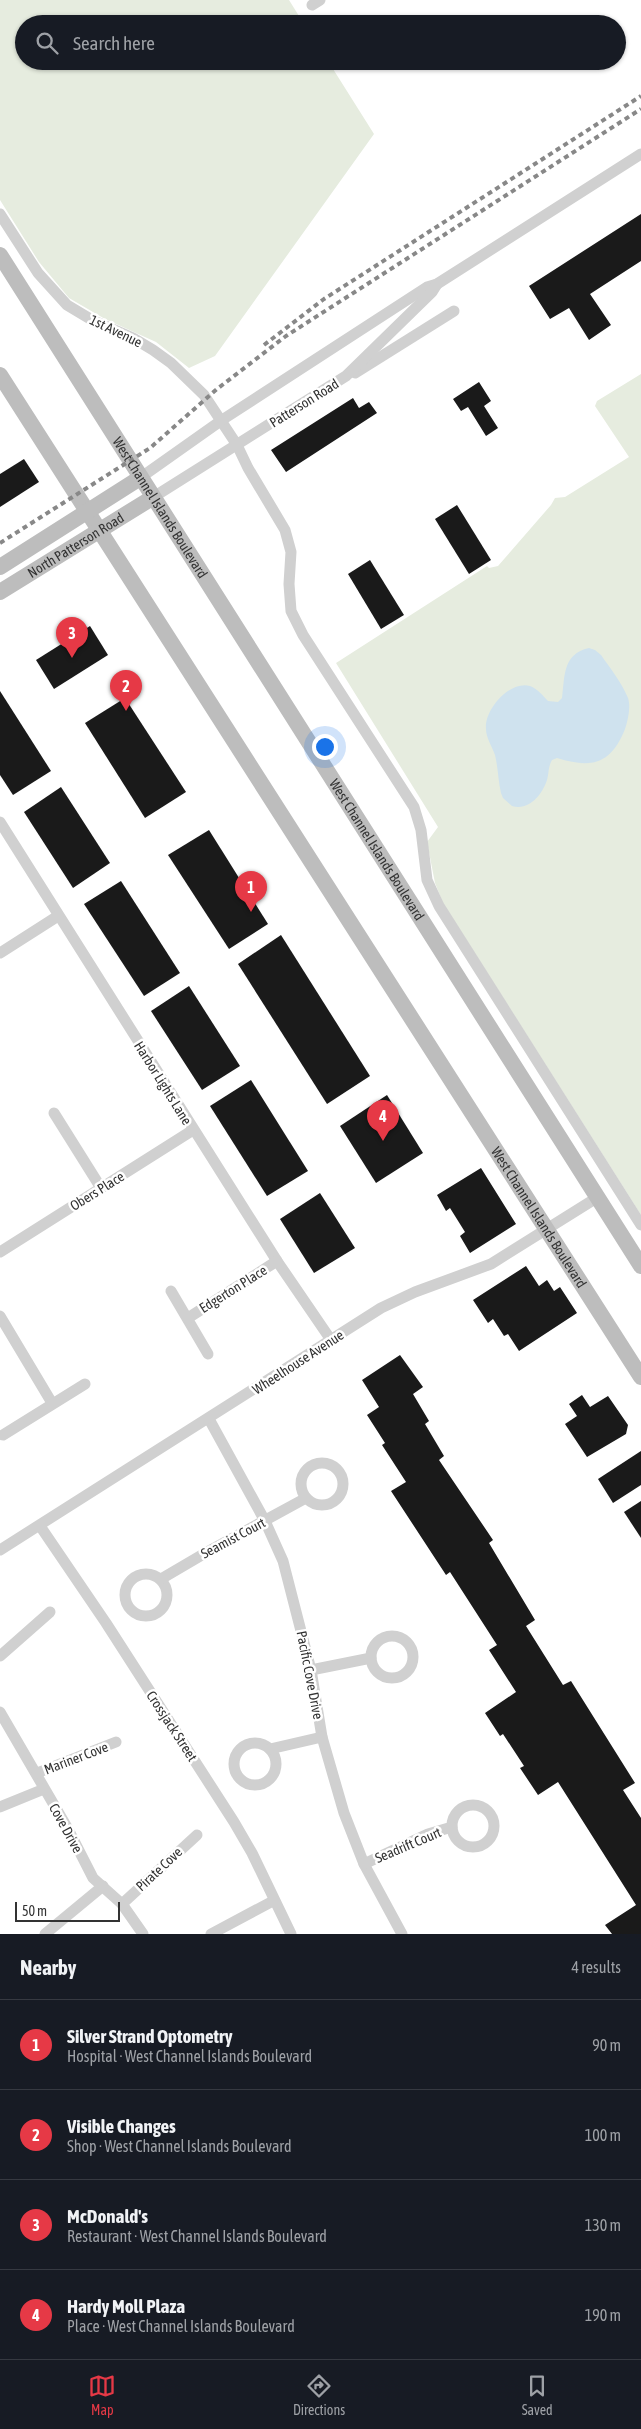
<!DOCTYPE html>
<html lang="en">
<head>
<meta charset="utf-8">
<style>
	:root { --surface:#171b24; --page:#20242c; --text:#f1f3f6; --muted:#9ea1a6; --line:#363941; --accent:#e63946 }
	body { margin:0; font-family:"Asap Condensed",sans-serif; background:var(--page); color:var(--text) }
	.scale { position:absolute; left:15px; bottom:12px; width:105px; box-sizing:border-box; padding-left:5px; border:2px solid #333; border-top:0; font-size:14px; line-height:18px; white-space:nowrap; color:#333; -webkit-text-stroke:4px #fff; paint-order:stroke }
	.you { position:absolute; left:324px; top:746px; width:18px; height:18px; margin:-12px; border:4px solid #fff; border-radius:50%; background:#1a73e8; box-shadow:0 0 0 8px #1a73e833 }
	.badge { display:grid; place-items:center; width:32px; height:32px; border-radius:50%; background:var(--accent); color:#fff; font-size:16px; font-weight:700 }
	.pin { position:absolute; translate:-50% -41px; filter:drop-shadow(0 1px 2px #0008) }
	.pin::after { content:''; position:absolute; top:26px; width:18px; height:15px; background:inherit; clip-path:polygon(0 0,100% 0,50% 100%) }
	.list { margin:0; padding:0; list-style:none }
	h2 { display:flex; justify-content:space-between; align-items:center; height:65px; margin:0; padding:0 20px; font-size:21px }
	h2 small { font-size:16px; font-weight:400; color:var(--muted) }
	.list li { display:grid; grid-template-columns:32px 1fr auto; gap:15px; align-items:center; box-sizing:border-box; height:90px; padding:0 20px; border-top:1px solid var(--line) }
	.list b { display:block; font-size:19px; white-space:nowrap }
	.list p { margin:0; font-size:16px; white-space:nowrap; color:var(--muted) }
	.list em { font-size:16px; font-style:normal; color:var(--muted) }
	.icon { flex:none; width:28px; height:28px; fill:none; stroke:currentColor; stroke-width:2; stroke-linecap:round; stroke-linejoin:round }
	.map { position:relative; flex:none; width:641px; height:1934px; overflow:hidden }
	.search { position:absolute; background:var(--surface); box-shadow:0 1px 4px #0004; left:15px; right:15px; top:15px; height:55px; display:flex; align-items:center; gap:12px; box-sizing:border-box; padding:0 18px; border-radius:28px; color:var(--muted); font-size:19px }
	.sheet { height:425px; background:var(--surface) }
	nav { display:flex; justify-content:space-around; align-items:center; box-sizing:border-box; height:70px; border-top:1px solid var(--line); background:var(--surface); font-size:14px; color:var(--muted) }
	nav a { display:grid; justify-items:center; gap:2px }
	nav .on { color:var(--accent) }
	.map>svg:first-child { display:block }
	.green { fill:#e6ecdf }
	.water { fill:#cfe2ee }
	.building { fill:#1a1a1a }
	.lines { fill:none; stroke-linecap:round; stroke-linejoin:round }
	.street { stroke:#d0d0d0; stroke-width:11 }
	.secondary { stroke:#bdbdbd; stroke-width:16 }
	.rail { stroke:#888; stroke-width:4; stroke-dasharray:5 4; stroke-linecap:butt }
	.labels { text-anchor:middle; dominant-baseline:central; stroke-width:5; stroke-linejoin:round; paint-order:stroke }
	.street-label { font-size:14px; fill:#333; stroke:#fff }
</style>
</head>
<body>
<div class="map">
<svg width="641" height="1934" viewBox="0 0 641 1934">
	<rect width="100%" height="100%" fill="#fff"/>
	<!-- green -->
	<g class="green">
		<polygon points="0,0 289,0 304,24 24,24 24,61 328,61 374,134 215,356 189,368 156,342 105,319 69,298 39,262 0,200"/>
		<polygon points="641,374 641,1215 443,903 435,883 427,842 438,827 336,663 487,566 489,568 498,566 551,505 555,498 565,497 629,457 595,406 597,401"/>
	</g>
	<!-- water -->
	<path class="water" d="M589 648 595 650 601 655C610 668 622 683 628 698 631 707 628 720 625 729 611 764 592 769 557 758L552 760C548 767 549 773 547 780 542 795 529 811 512 806L503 798 501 793C498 780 498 767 495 755 492 746 486 738 486 729 484 710 510 680 530 686 538 689 543 696 548 701L558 702 562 698C565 677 562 654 589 648Z"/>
	<!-- building -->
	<g class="building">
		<polygon points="641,214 641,261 590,294 611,325 589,340 569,308 550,319 529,286"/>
		<polygon points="479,382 491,401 484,406 498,428 486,436 468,407 461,411 453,399"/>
		<polygon points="353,398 359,408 369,402 377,413 286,472 271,450"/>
		<polygon points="24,459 39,482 0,507 0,474"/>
		<polygon points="457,505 491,560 469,574 435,519"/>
		<polygon points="370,560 404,615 381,629 348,574"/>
		<polygon points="90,626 108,655 54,689 36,660"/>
		<polygon points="0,691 51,771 13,795 0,775"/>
		<polygon points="125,698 186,792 145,818 85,723"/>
		<polygon points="61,787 110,863 73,888 24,812"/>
		<polygon points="209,830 268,924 229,949 168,855"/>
		<polygon points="121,881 180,973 144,996 84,904"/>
		<polygon points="281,935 370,1076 327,1104 238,964"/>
		<polygon points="189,986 240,1066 202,1090 151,1011"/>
		<polygon points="251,1080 308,1171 267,1196 210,1106"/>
		<polygon points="387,1095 423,1153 376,1183 340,1126"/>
		<polygon points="481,1168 516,1224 470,1253 460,1236 465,1232 450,1208 446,1211 437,1195"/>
		<polygon points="320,1193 355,1248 314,1273 280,1219"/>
		<polygon points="526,1266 539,1286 547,1280 554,1291 560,1287 577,1313 519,1351 508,1334 504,1336 493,1319 488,1323 473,1300"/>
		<polygon points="400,1355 423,1387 413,1394 429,1421 425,1424 444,1456 439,1460 493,1540 489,1543 535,1620 526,1626 563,1685 571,1681 635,1783 623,1790 641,1818 641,1934 612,1934 605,1925 636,1905 558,1782 538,1795 520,1768 524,1766 503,1734 500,1736 485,1713 516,1692 489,1650 497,1645 450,1572 446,1575 391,1491 406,1482 382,1445 385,1443 367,1415 379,1407 362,1380"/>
		<polygon points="582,1395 590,1407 608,1396 628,1425 626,1434 587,1457 565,1424 577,1416 569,1404"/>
		<polygon points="641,1451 641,1485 613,1503 598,1479"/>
		<polygon points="641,1501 641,1538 624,1512"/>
	</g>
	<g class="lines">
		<!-- street -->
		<g class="street">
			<polyline points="312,5 320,0"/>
			<polyline points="0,214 38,273 67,305 92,320 133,338 153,350 171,363 204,395 237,445 248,468 285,530 291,552 289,584 291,611 303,635 414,807 421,830 427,880 439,906 641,1225"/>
			<polyline points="355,373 454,311"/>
			<polyline points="140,478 222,420 427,287 437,284 641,154"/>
			<polyline points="152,498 346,376 432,292 437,284"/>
			<polyline points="0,822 277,1261 331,1340"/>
			<polyline points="0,953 58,916"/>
			<polyline points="54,1113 101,1188"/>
			<polyline points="0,1252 193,1130"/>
			<polyline points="171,1291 208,1354"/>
			<polyline points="0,1316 52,1403"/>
			<polyline points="188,1318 277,1261"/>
			<polyline points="209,1419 265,1521 283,1561 311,1670 322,1737 344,1813 364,1864 402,1934"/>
			<polyline points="3,1435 85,1384"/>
			<circle cx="322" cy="1484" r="21"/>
			<polyline points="40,1526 106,1623 234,1822 252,1853 291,1934"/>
			<polyline points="0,1550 381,1308 415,1292 491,1264 598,1197"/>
			<circle cx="146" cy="1595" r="21"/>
			<polyline points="161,1579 207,1552 306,1498"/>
			<circle cx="392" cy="1657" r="21"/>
			<polyline points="0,1656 50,1612"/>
			<polyline points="311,1670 371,1658"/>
			<polyline points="0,1712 68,1829 93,1878 122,1904 143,1934"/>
			<circle cx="255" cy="1764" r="21"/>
			<polyline points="270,1749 322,1737"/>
			<polyline points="37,1773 116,1742"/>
			<circle cx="473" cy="1826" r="21"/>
			<polyline points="0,1807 44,1789"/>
			<polyline points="364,1864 428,1834 452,1827"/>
			<polyline points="122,1904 197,1835"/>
			<polyline points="45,1934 103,1886"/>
			<polyline points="211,1934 273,1901"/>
		</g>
		<!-- secondary -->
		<g class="secondary">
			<path id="s1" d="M0 255 641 1266"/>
			<path id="s2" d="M0 375 641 1377"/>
			<polyline points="0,567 140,478"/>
			<path id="s3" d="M0 592 152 498"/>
		</g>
		<!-- rail -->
		<g class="rail">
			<polyline points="264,345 324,299 641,96"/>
			<polyline points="0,543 150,448 217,389 286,336 641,109"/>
		</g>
	</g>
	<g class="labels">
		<!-- street labels -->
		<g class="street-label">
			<text transform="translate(116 331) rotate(26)">1st Avenue</text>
			<text transform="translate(304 403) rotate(-32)">Patterson Road</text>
			<text stroke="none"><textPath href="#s1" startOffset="299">West Channel Islands Boulevard</textPath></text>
			<text stroke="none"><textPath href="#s3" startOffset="89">North Patterson Road</textPath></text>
			<text stroke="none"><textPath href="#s1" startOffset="704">West Channel Islands Boulevard</textPath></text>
			<text transform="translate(163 1083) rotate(58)">Harbor Lights Lane</text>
			<text transform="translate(97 1191) rotate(-32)">Obers Place</text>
			<text stroke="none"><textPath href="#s2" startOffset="1000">West Channel Islands Boulevard</textPath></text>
			<text transform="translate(233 1289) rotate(-32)">Edgerton Place</text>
			<text transform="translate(298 1362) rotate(-33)">Wheelhouse Avenue</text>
			<text transform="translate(233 1538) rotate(-28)">Seamist Court</text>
			<text transform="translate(310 1675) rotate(79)">Pacific Cove Drive</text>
			<text transform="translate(172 1726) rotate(57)">Crossjack Street</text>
			<text transform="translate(76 1758) rotate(-21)">Mariner Cove</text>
			<text transform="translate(66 1828) rotate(61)">Cove Drive</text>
			<text transform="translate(408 1845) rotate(-23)">Seadrift Court</text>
			<text transform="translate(159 1869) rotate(-43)">Pirate Cove</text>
		</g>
	</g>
</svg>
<div class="scale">50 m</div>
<div class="you"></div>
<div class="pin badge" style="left:251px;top:912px">1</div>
<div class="pin badge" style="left:126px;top:711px">2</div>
<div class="pin badge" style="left:72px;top:658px">3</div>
<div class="pin badge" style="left:383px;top:1141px">4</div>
<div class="search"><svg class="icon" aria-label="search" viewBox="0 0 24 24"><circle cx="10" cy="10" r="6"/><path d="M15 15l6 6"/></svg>Search here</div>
</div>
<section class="sheet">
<h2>Nearby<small>4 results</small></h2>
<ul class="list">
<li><span class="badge">1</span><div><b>Silver Strand Optometry</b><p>Hospital · West Channel Islands Boulevard</p></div><em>90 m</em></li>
<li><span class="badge">2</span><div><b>Visible Changes</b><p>Shop · West Channel Islands Boulevard</p></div><em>100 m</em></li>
<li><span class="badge">3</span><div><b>McDonald's</b><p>Restaurant · West Channel Islands Boulevard</p></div><em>130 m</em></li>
<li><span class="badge">4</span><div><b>Hardy Moll Plaza</b><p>Place · West Channel Islands Boulevard</p></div><em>190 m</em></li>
</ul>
</section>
<nav>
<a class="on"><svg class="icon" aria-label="map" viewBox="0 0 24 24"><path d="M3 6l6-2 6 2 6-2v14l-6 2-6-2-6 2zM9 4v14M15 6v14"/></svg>Map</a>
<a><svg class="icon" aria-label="directions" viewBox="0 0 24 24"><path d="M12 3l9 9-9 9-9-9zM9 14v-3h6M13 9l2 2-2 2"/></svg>Directions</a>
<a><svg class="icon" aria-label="saved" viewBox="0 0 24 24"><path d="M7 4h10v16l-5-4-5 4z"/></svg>Saved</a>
</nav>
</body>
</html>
